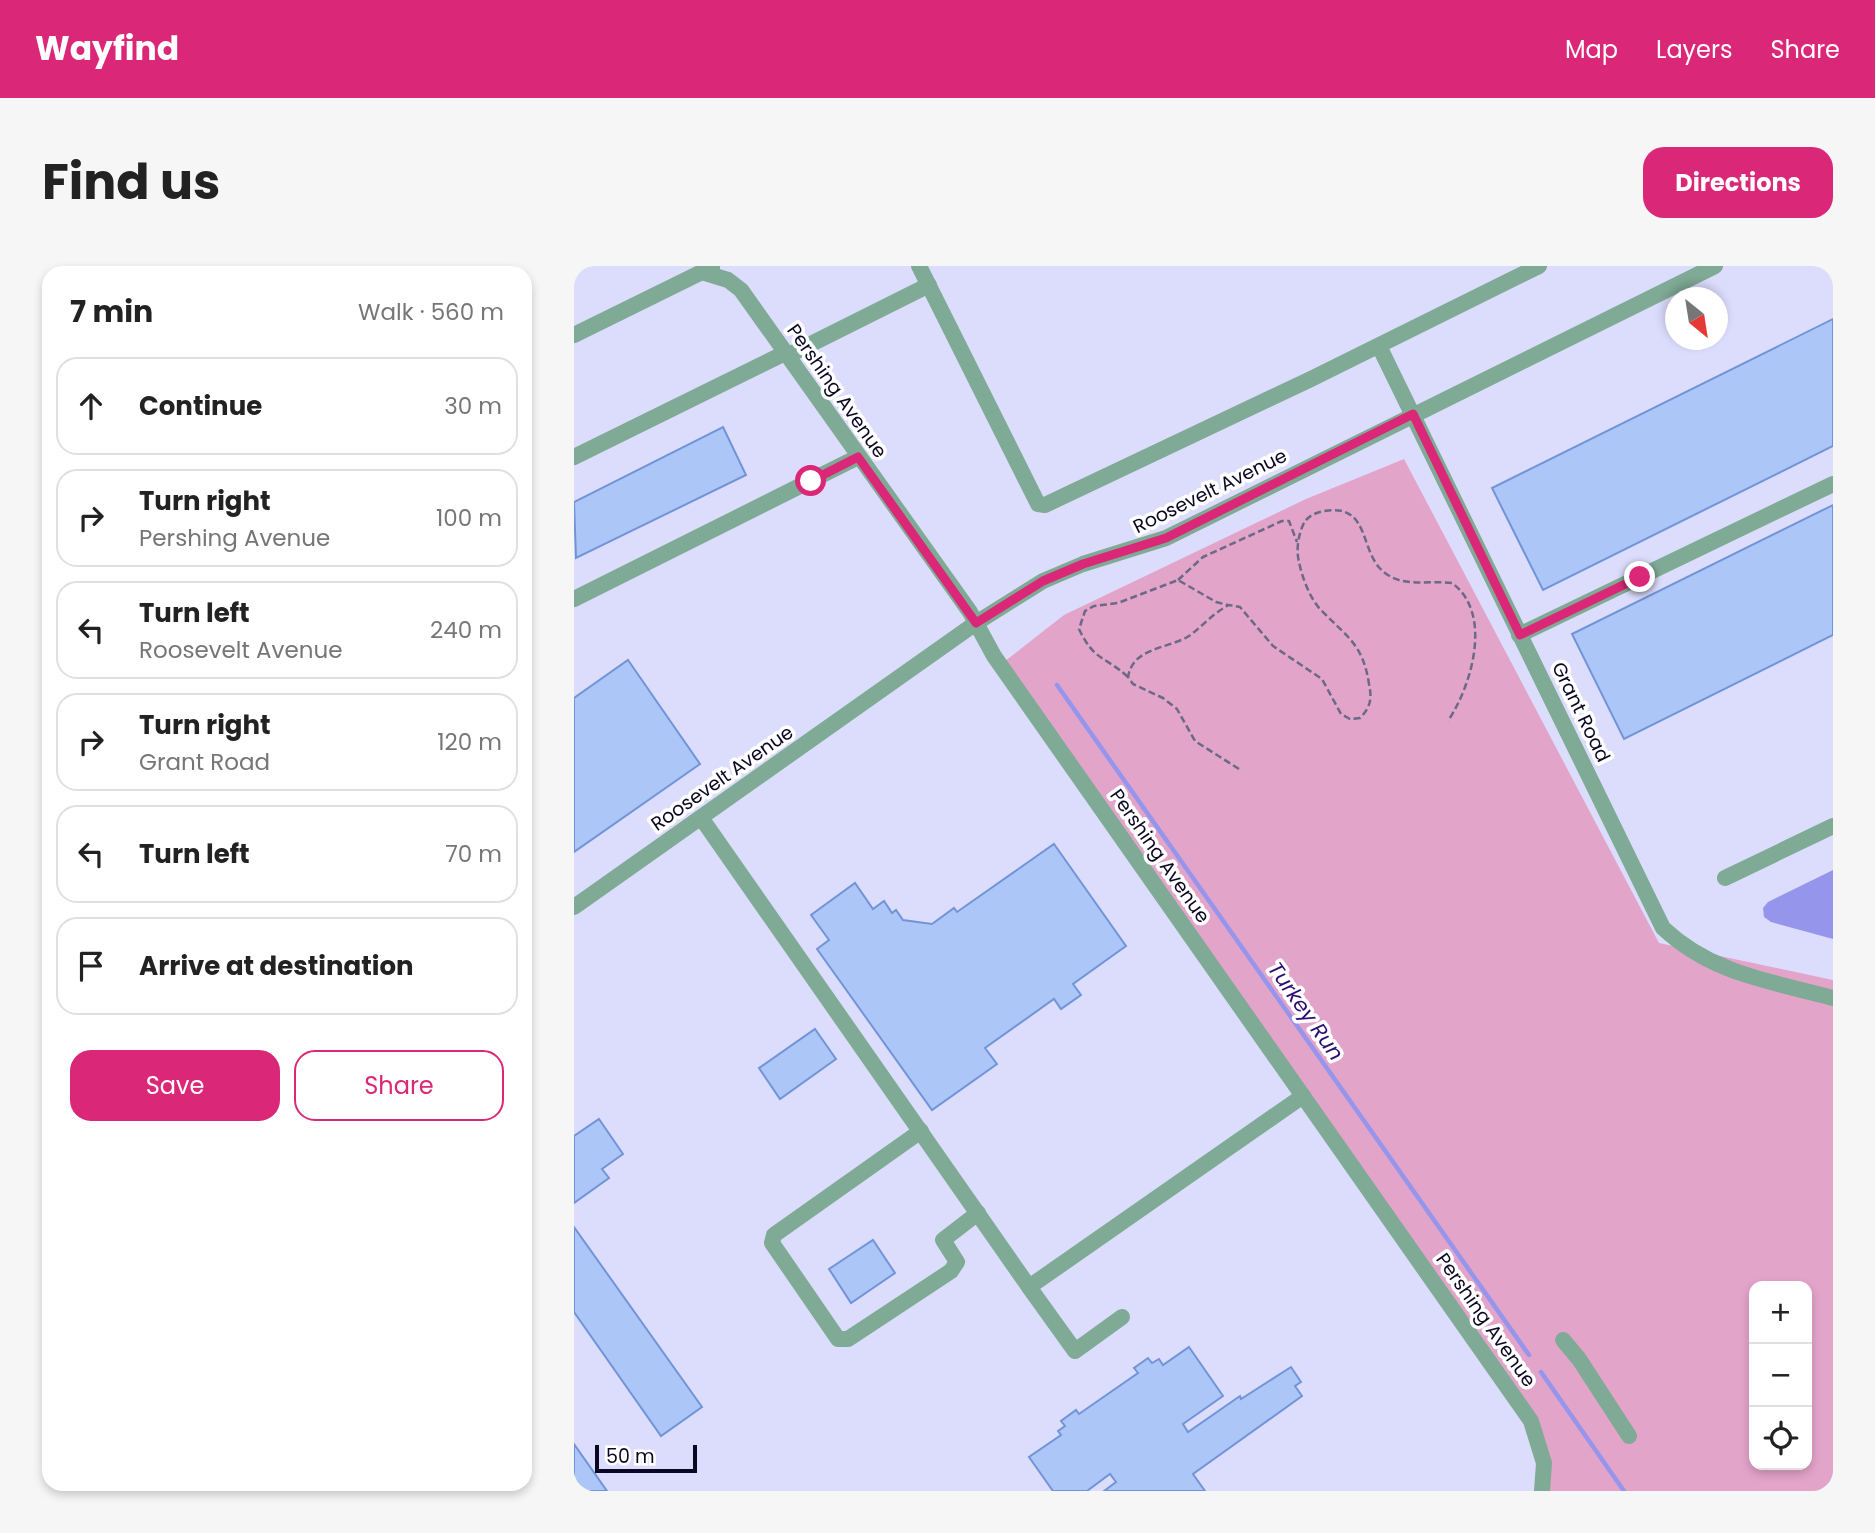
<!DOCTYPE html>
<html lang="en">
<head>
<meta charset="utf-8">
<style>
	:root { --surface:#fff; --page:#f6f6f6; --text:#222; --muted:#767676; --line:#e0e0e0; --accent:#db2777 }
	body { margin:0; font-family:Poppins,sans-serif; background:var(--page); color:var(--text) }
	.controls { position:absolute; right:21px; bottom:21px; display:grid; overflow:hidden; border-radius:14px; box-shadow:0 4px 10px #0003 }
	.controls button { width:63px; height:63px; display:grid; place-items:center; padding:0; border:0; border-bottom:2px solid var(--line); background:var(--surface); color:var(--text); font:35px sans-serif }
	.compass { position:absolute; left:1091px; top:21px; width:63px; height:63px; border-radius:50%; background:var(--surface); box-shadow:0 4px 10px #0003; rotate:150deg }
	.scale { position:absolute; left:21px; bottom:18px; width:102px; box-sizing:border-box; padding-left:7px; border:4px solid #0a0722; border-top:0; font-size:19px; line-height:24px; white-space:nowrap; color:#0a0722; -webkit-text-stroke:5px #fff; paint-order:stroke }
	.stop { position:absolute; width:21px; height:21px; margin:-16px; border:5px solid #db2777; border-radius:50%; background:#fff }
	.stop.end { background:#db2777; border-color:#fff; box-shadow:0 2px 7px #0008 }
	.list { margin:0; padding:0; list-style:none }
	h2 { display:flex; justify-content:space-between; align-items:center; height:91px; margin:0; padding:0 28px; font-size:30px }
	h2 small { font-size:23px; font-weight:400; color:var(--muted) }
	.list li { display:grid; grid-template-columns:46px 1fr auto; gap:21px; align-items:center; box-sizing:border-box; height:98px; margin:0 14px 14px; padding:0 14px; border:2px solid var(--line); border-radius:21px }
	.list b { display:block; font-size:26px; white-space:nowrap }
	.list p { margin:0; font-size:23px; white-space:nowrap; color:var(--muted) }
	.list em { font-size:23px; font-style:normal; color:var(--muted) }
	.actions { display:flex; gap:14px; padding:21px 28px }
	.actions a { flex:1; padding:16px 0; border:2px solid var(--accent); border-radius:21px; text-align:center; font-size:24px; color:var(--accent) }
	.actions .main { background:var(--accent); color:#fff }
	.icon { flex:none; width:38px; height:38px; fill:none; stroke:currentColor; stroke-width:2; stroke-linecap:round; stroke-linejoin:round }
	.map { position:relative; flex:none; width:1259px; height:1225px; overflow:hidden; border-radius:21px }
	header { display:flex; align-items:center; gap:42px; box-sizing:border-box; height:98px; padding:0 35px; background:var(--accent); color:#fff }
	header strong { font-size:33px }
	nav { display:flex; gap:38px; margin-inline-start:auto; font-size:24px }
	.intro { display:flex; align-items:center; justify-content:space-between; box-sizing:border-box; height:168px; padding:0 42px }
	h1 { margin:0; font-size:49px }
	.button { padding:18px 32px; border-radius:21px; background:var(--accent); color:#fff; font-size:24px; font-weight:700 }
	main { display:flex; gap:42px; padding:0 42px }
	aside { flex:1; background:var(--surface); border-radius:21px; box-shadow:0 4px 10px #0003 }
	.map>svg:first-child { display:block }
	.green { fill:#e3a4c9; fill-rule:evenodd }
	.water { fill:#9695ec }
	.lines { fill:none; stroke-linecap:round; stroke-linejoin:round }
	.stream { stroke:#9695ec; stroke-width:4.5 }
	.building { fill:#acc6f7; stroke:#7194d8; stroke-width:2 }
	.path { stroke:#6a6986; stroke-width:2.5; stroke-dasharray:7 3.5; stroke-linecap:butt }
	.minor { stroke:#7faa95; stroke-width:16 }
	.route { stroke:#db2777; stroke-width:9 }
	.labels { text-anchor:middle; dominant-baseline:central; stroke-width:7; stroke-linejoin:round; paint-order:stroke }
	.street-label { font-size:19px; fill:#0a0722; stroke:#fff }
	.water-label { font-size:21px; font-style:italic; fill:#290e74; stroke:#fff }
</style>
</head>
<body>
<header>
<strong>Wayfind</strong>
<nav><a>Map</a><a>Layers</a><a>Share</a></nav>
</header>
<div class="intro"><h1>Find us</h1><a class="button">Directions</a></div>
<main>
<aside>
<h2>7 min<small>Walk · 560 m</small></h2>
<ul class="list">
<li><svg class="icon" aria-label="ahead" viewBox="0 0 24 24"><path d="M12 20V5M6 11l6-6 6 6"/></svg><div><b>Continue</b></div><em>30 m</em></li>
<li><svg class="icon" aria-label="right" viewBox="0 0 24 24"><path d="M7 20v-9h11M14 6l5 5-5 5"/></svg><div><b>Turn right</b><p>Pershing Avenue</p></div><em>100 m</em></li>
<li><svg class="icon" aria-label="left" viewBox="0 0 24 24"><path d="M17 20v-9H6M10 6l-5 5 5 5"/></svg><div><b>Turn left</b><p>Roosevelt Avenue</p></div><em>240 m</em></li>
<li><svg class="icon" aria-label="right" viewBox="0 0 24 24"><path d="M7 20v-9h11M14 6l5 5-5 5"/></svg><div><b>Turn right</b><p>Grant Road</p></div><em>120 m</em></li>
<li><svg class="icon" aria-label="left" viewBox="0 0 24 24"><path d="M17 20v-9H6M10 6l-5 5 5 5"/></svg><div><b>Turn left</b></div><em>70 m</em></li>
<li><svg class="icon" aria-label="arrive" viewBox="0 0 24 24"><path d="M6 21V4h12l-3 4 3 4H6"/></svg><div><b>Arrive at destination</b></div></li>
</ul>
<div class="actions"><a class="main">Save</a><a>Share</a></div>
</aside>
<div class="map">
<svg width="1259" height="1225" viewBox="0 0 1259 1225">
	<rect width="100%" height="100%" fill="#dcddfd"/>
	<!-- green -->
	<path class="green" d="M830 193 1085 677 1259 714V1225H968V1183L426 399 490 349 732 233ZM1180 1020H1233V1199H1180Z"/>
	<!-- water -->
	<polygon class="water" points="1259,604 1259,673 1197,656 1190,651 1189,642 1194,636"/>
	<g class="lines">
		<!-- stream -->
		<g class="stream">
			<polyline points="483,419 955,1089"/>
			<polyline points="967,1106 1050,1225"/>
		</g>
	</g>
	<!-- building -->
	<g class="building">
		<polygon points="1259,53 1259,180 969,324 918,222"/>
		<polygon points="149,161 172,209 2,292 0,236"/>
		<polygon points="1259,239 1259,369 1050,473 998,368"/>
		<polygon points="54,394 126,498 0,586 0,432"/>
		<polygon points="480,578 552,680 499,718 507,729 487,743 480,733 411,782 423,798 358,844 243,683 255,674 237,649 281,617 299,643 310,635 318,647 322,644 329,654 358,658 380,642 383,646"/>
		<polygon points="241,763 262,793 206,833 185,802"/>
		<polygon points="25,853 49,888 28,903 35,912 0,937 0,870"/>
		<polygon points="0,961 128,1141 87,1170 0,1046"/>
		<polygon points="299,974 321,1007 277,1037 255,1003"/>
		<polygon points="615,1081 649,1130 609,1158 614,1166 666,1130 667,1133 717,1101 727,1116 721,1120 728,1130 619,1208 631,1225 530,1225 542,1216 536,1208 513,1225 479,1225 455,1191 487,1169 484,1165 491,1160 487,1155 502,1144 505,1148 564,1107 560,1102 574,1092 578,1097 585,1093 589,1099"/>
		<polygon points="0,1178 33,1225 0,1225"/>
	</g>
	<g class="lines">
		<!-- path -->
		<g class="path">
			<polyline points="604,314 629,291 708,255 715,255 723,276"/>
			<path d="M554 411C531 390 520 395 505 363L511 345 520 340 544 337 604 314 642 336 654 339"/>
			<path d="M665 503 621 475 603 443 589 432 559 418 554 411C559 381 594 383 615 370 629 360 639 347 655 339L666 341 699 380 748 413 767 448 776 453 786 452C797 441 798 432 795 418 789 378 773 371 747 344 736 333 728 311 725 296 722 285 724 270 729 259 733 250 741 247 750 245 798 237 784 287 811 307 831 322 855 314 878 317 919 347 898 419 874 455"/>
		</g>
		<!-- minor -->
		<g class="minor">
			<polyline points="345,0 464,238 471,239 737,113 965,0"/>
			<polyline points="128,6 154,14 167,24 396,346 420,390 957,1155 970,1197 968,1225"/>
			<polyline points="0,69 138,1"/>
			<path d="M805 80 1089 662C1138 708 1196 715 1259 732"/>
			<polyline points="213,90 355,19"/>
			<polyline points="0,191 211,87"/>
			<polyline points="0,333 284,191"/>
			<polyline points="945,369 1259,218"/>
			<polyline points="128,553 455,1021 729,830"/>
			<polyline points="1151,612 1259,560"/>
			<polyline points="0,641 402,357 469,315 509,298 592,272 1141,0"/>
			<polyline points="347,865 200,969 198,977 264,1073 274,1073 377,1005 383,996 369,974 404,947"/>
			<polyline points="455,1021 501,1085 548,1051"/>
			<polyline points="989,1074 1005,1093 1055,1170"/>
		</g>
	</g>
	<g class="lines">
		<!-- route -->
		<polyline class="route" points="237,215 284,191 402,357 469,315 509,298 592,272 839,148 946,369 1066,311"/>
	</g>
	<g class="labels">
		<!-- street labels -->
		<g class="street-label">
			<text transform="translate(263 125) rotate(55)">Pershing Avenue</text>
			<text transform="translate(636 225) rotate(-26)">Roosevelt Avenue</text>
			<text transform="translate(1007 446) rotate(64)">Grant Road</text>
			<text transform="translate(148 512) rotate(-35)">Roosevelt Avenue</text>
			<text transform="translate(586 590) rotate(55)">Pershing Avenue</text>
			<text transform="translate(912 1054) rotate(55)">Pershing Avenue</text>
		</g>
		<!-- water labels -->
		<g class="water-label">
			<text transform="translate(732 745) rotate(55)">Turkey Run</text>
		</g>
	</g>
</svg>
<div class="controls">
<button>+</button>
<button>−</button>
<button><svg class="icon" aria-label="locate" viewBox="0 0 24 24"><circle cx="12" cy="12" r="6"/><path d="M12 2v4M12 18v4M2 12h4M18 12h4"/></svg></button>
</div>
<svg class="compass" viewBox="-18 -18 36 36"><path d="M0-13l5 13h-10z" fill="#e53935"/><path d="M0 13l5-13h-10z" fill="#767676"/></svg>
<div class="scale">50 m</div>
<div class="stop" style="left:237px;top:215px"></div>
<div class="stop end" style="left:1066px;top:311px"></div>
</div>
</main>
</body>
</html>
